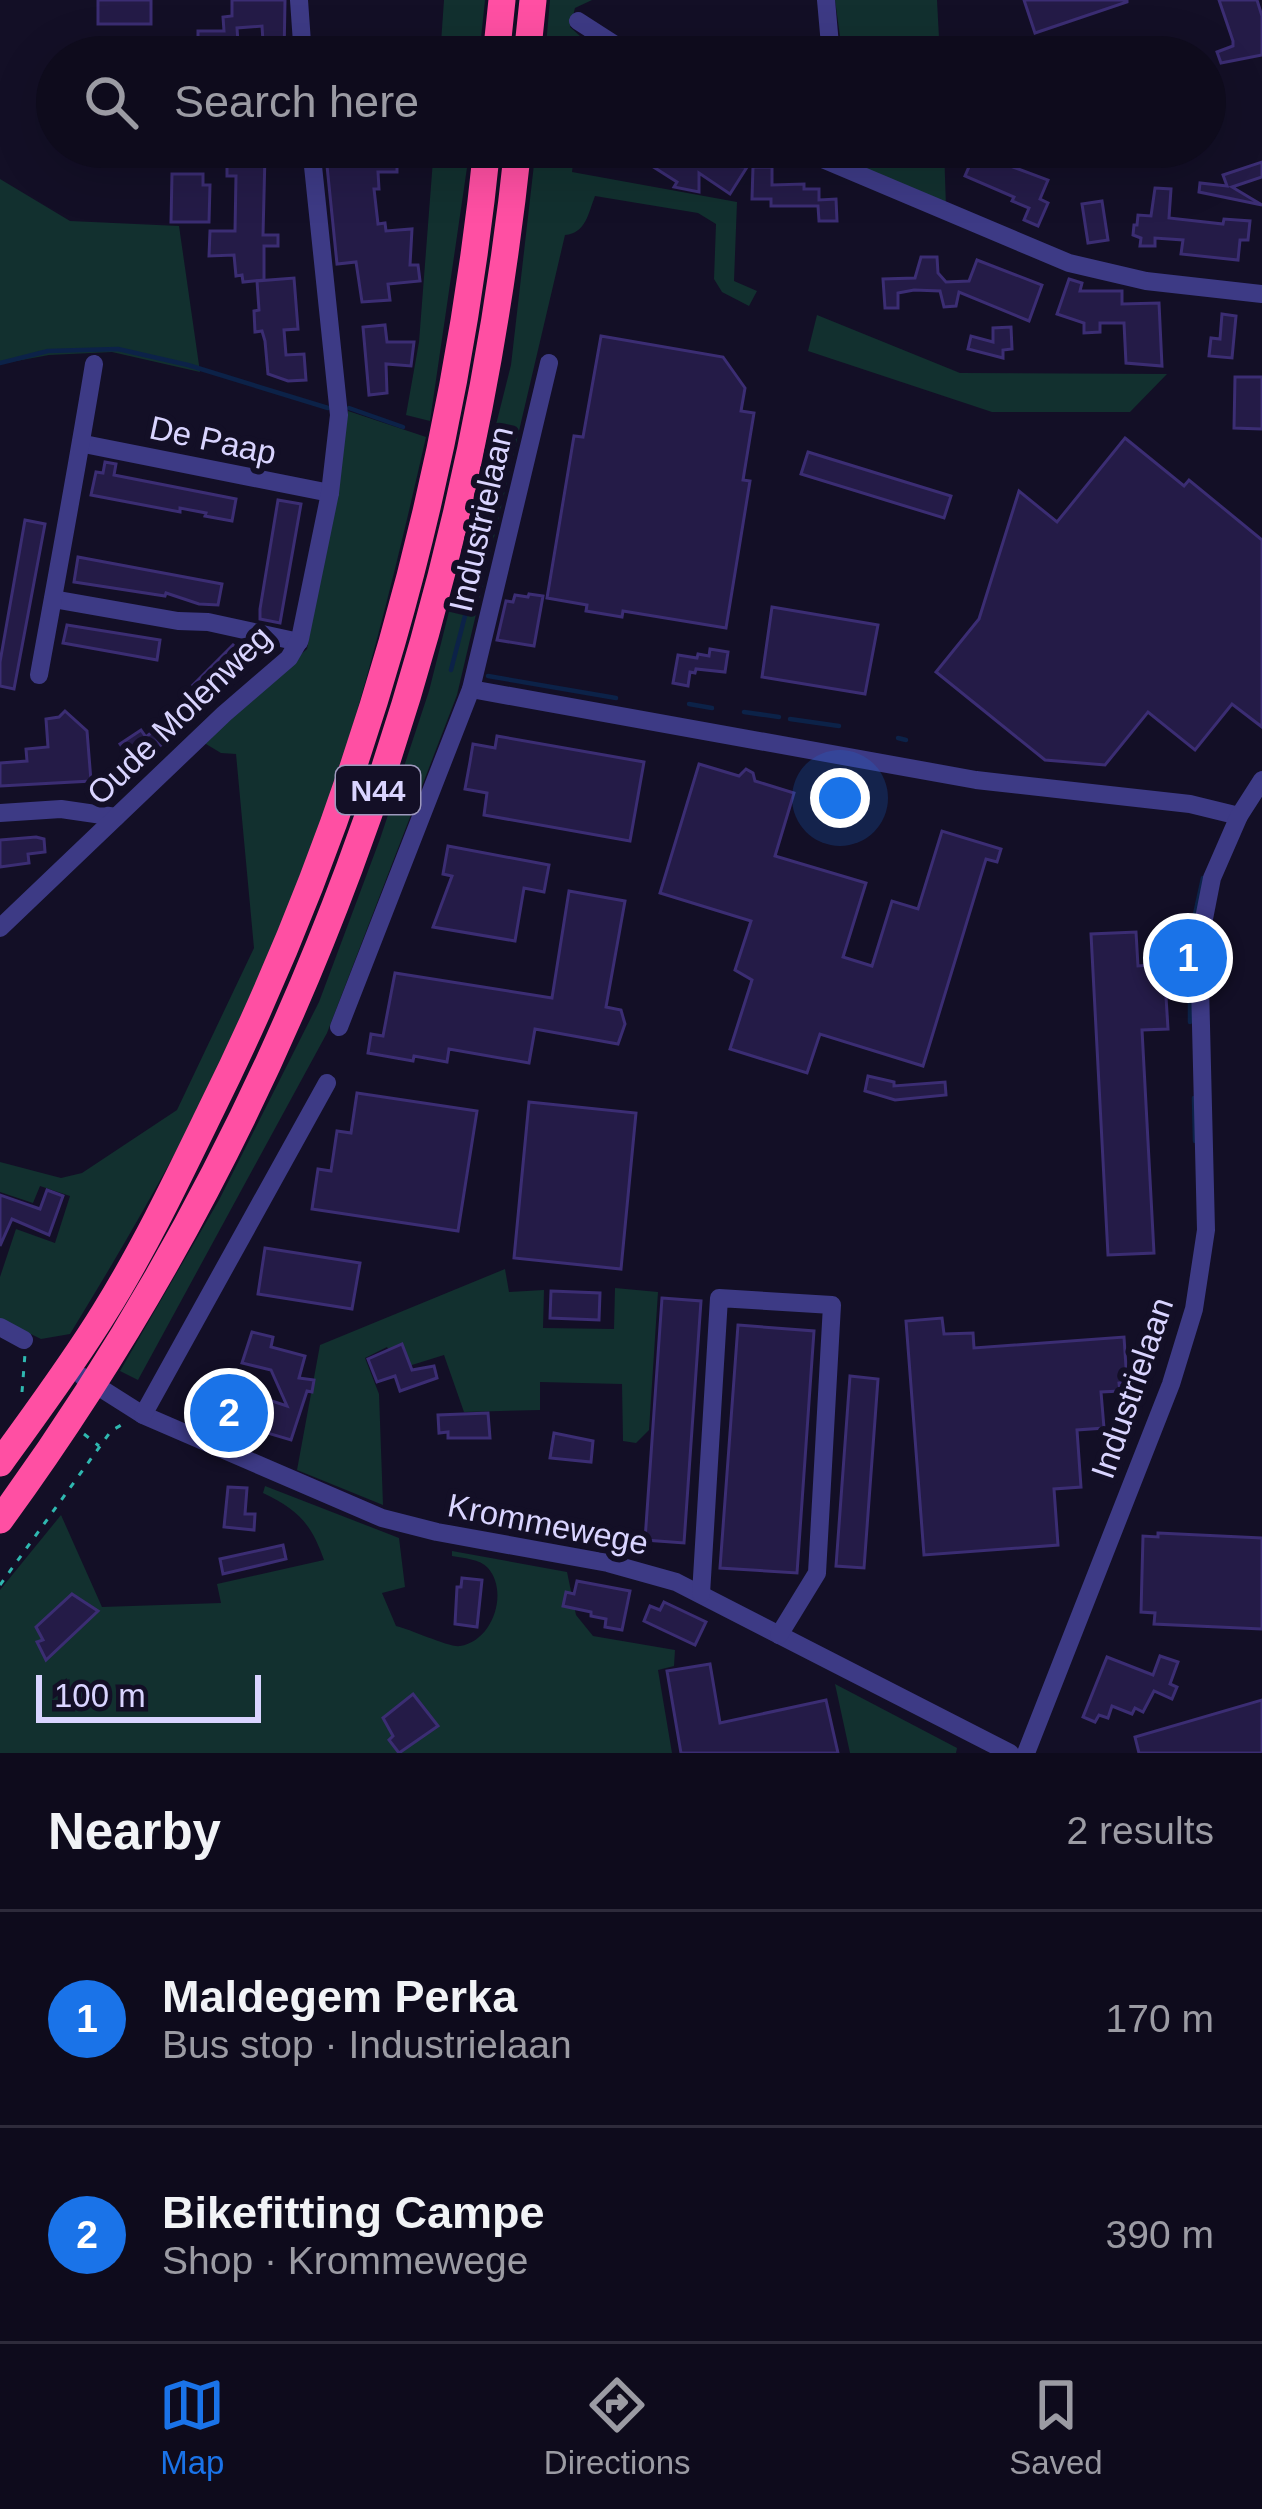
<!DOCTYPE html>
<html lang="en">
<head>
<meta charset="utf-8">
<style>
	:root { --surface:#0e0b1c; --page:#171425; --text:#f1f3f6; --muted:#9b9ba3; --line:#2e2b3b; --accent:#1a73e8 }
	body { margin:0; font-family:Arial,sans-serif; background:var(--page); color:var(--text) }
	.scale { position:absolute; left:36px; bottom:30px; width:225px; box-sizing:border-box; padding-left:12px; border:6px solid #d9d4ff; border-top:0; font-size:33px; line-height:42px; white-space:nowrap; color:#d9d4ff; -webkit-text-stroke:9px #130f26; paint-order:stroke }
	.you { position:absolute; left:840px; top:798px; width:42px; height:42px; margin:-30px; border:9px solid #fff; border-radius:50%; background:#1a73e8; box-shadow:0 0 0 18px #1a73e833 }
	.badge { display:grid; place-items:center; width:78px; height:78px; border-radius:50%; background:var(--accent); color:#fff; font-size:39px; font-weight:700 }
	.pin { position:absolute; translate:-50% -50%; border:6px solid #fff; box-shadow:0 3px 12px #0006 }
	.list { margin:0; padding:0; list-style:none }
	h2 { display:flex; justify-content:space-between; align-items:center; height:156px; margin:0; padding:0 48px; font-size:51px }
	h2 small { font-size:39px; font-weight:400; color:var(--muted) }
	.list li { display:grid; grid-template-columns:78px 1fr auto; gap:36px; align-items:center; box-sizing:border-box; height:216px; padding:0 48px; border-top:3px solid var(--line) }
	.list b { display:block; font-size:45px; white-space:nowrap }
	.list p { margin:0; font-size:39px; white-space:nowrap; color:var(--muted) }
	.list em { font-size:39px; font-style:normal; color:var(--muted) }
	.icon { flex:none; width:66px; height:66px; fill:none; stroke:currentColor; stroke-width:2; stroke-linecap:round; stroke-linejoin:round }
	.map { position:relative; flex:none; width:1262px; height:1753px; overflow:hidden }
	.search { position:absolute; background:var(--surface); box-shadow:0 12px 48px #0002; left:36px; right:36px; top:36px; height:132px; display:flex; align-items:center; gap:30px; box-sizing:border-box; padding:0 42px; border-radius:66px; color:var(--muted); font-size:45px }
	.sheet { height:588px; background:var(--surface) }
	nav { display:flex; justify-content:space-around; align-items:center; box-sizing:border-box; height:168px; border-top:3px solid var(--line); background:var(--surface); font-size:33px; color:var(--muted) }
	nav a { display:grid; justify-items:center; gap:6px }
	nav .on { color:var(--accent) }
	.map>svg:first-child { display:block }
	.green { fill:#12302f }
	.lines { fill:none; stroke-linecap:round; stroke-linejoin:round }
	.stream { stroke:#0c2248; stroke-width:4.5 }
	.building { fill:#241b47; stroke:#3b2d73; stroke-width:3 }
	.path { stroke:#2fb8b0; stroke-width:3; stroke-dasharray:6 9; stroke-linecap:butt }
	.minor { stroke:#3d3a85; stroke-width:18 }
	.highway { stroke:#ff4fa3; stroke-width:27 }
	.labels { text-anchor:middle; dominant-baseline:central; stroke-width:12; stroke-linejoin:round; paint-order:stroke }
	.shield { fill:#130f26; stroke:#9e99be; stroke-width:3 }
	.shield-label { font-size:30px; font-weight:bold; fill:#d9d4ff }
	.street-label { font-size:33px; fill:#d9d4ff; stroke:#130f26 }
</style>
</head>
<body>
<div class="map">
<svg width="1262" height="1753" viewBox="0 0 1262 1753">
	<rect width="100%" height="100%" fill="#130f26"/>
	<!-- green -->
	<g class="green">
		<polygon points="444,0 485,0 479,57 440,57"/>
		<polygon points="550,0 592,0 575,8 570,27 592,47 590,57 545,57"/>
		<polygon points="835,0 937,0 940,57 859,57 842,51"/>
		<polygon points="434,147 470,147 430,421 406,415 419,342"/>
		<path d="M536 147H575L572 172 737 202 734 281 757 291 749 306 722 292 714 279 716 224 698 213 595 196C588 214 586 233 565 235L457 695 327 1033 138 1380 120 1371 219 1200 319 1002 380 839 429 691 511 365Z"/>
		<polygon points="853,147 944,147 946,207 850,167"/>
		<polygon points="0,179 70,221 179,226 200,372 112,352 49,355 0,364"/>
		<polygon points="817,315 960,373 1167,374 1130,412 992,412 808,351"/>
		<path d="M348 411 426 437C388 605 347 770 282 929 225 1070 149 1205 70 1334L41 1339 0 1319V1277L16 1229 55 1243 70 1196 40 1186 33 1203 0 1192V1162L61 1178 82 1173 177 1110 254 948 236 754 221 753 201 741 307 649Z"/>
		<polygon points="505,1269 509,1292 544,1290 543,1328 614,1329 615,1288 658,1292 649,1430 636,1443 623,1441 622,1384 540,1382 540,1410 464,1412 444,1355 399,1369 387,1347 365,1358 379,1394 383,1505 297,1470 320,1345"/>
		<path d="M265 1486 399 1538 405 1587 382 1593 396 1626C410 1629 450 1648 460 1646 493 1641 509 1592 488 1568 480 1559 463 1558 452 1556V1551L567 1572 576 1615 593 1636 675 1650 674 1666 658 1670 672 1753H0V1590L61 1515 102 1607 221 1603 217 1584 324 1560C311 1523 298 1510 263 1493Z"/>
		<polygon points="835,1684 957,1748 956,1753 850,1753"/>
	</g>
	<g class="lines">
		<!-- stream -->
		<g class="stream">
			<polyline points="0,363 48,351 118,349 188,365 328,408"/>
			<polyline points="349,408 403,427"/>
			<polyline points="451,670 497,492 495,482 499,464"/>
			<polyline points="488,676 616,698"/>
			<polyline points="689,704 712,708"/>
			<polyline points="744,712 779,717"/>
			<polyline points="790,719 839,726"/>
			<polyline points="898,738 906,740"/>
			<polyline points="1190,1022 1190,937 1203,878"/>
			<polyline points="1194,1098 1195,1141"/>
		</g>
	</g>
	<!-- building -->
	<g class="building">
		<rect x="98" y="0" width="53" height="24"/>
		<polygon points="232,0 285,0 284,57 264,57 262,26 237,28 239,57 198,57 198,31 224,31 223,17 232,16"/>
		<polygon points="1024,0 1127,0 1127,2 1035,33"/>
		<polygon points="1219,0 1257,0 1262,16 1262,55 1221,63 1217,52 1233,46 1233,41"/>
		<polygon points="334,147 357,147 357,156 371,155 371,159 397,159 397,172 378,172 379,189 374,189 378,224 385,223 386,231 412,229 410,265 418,265 420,281 388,284 390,300 362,302 356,262 337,264 326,156 333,156"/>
		<polygon points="622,147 725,147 722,152 732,158 727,166 747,167 730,194 699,173 699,192 674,187 677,182"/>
		<polygon points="975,153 1048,180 1040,199 1048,203 1038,226 1024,220 1029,208 1012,201 1014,197 965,176"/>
		<polygon points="247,154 265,155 263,235 278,235 278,246 264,246 264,280 243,282 242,275 236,276 234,255 209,256 210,231 235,231 236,176 227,176 227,160 247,160"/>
		<polygon points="1262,162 1262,177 1232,187 1262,205 1199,192 1200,183 1227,186 1223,175"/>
		<polygon points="753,167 772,167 772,185 804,184 804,189 819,189 819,200 836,199 837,221 819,221 818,206 771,206 771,199 752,199"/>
		<polygon points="172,174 203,174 203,185 210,185 209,222 171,222"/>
		<polygon points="1155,188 1171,189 1169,218 1223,224 1224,219 1250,221 1248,240 1240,240 1238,260 1181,254 1183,240 1155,238 1155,246 1140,246 1141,238 1133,235 1134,225 1137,225 1138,215 1151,216"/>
		<polygon points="1102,201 1108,240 1088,243 1082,204"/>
		<polygon points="921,257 937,257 938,273 946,282 969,281 977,260 1042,285 1029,321 959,292 956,306 944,307 940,291 914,290 898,293 898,308 885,308 883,279 915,278"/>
		<polygon points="294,278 298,329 284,330 286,355 304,354 306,380 288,381 268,374 265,341 262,331 255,332 254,311 259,310 257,281"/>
		<polygon points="1069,279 1082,283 1080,291 1122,291 1122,304 1159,303 1162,366 1126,363 1124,323 1100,323 1100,332 1084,333 1084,323 1057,314"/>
		<polygon points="1222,314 1236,316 1232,358 1209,356 1211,338 1220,339"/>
		<polygon points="385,325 387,342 414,342 411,366 386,364 387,393 369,395 363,327"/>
		<polygon points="1011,327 1012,349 1003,350 1003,358 968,349 971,336 993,342 993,328"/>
		<polygon points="601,336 723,357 745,388 741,411 754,413 743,480 750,481 726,628 623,611 622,617 586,611 587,605 547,598 574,436 583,437"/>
		<polygon points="1235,377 1262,377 1262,429 1234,428"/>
		<polygon points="1125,438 1184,486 1189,480 1262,540 1262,727 1232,704 1195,750 1148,712 1105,765 1045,760 936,672 979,619 1019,491 1057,522"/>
		<polygon points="808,452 951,496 944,518 801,474"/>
		<polygon points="105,462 116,464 114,475 236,499 232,521 205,516 206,513 180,508 180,512 91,495 96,472 103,473"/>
		<polygon points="278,500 301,504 280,623 260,619 260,609"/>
		<polygon points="25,520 45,524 14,689 0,686 0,662"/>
		<polygon points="78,557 222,584 218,605 199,604 166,593 165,596 74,582"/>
		<polygon points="529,594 543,596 534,646 497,640 506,601 513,602 515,595 528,597"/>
		<polygon points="772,607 878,625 865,694 762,677"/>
		<polygon points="67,625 160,640 157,660 63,643"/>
		<polygon points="233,645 241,652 246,647 254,656 205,698 193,685"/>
		<polygon points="710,649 728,652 725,672 696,669 695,673 690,672 688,686 673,683 678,655 697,658 698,654 709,656"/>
		<polygon points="65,711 87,731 91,781 0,786 0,763 27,761 26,749 48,747 46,719 59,717"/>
		<polygon points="141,730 146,737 152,732 161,745 132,762 120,744"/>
		<polygon points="497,736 644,762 630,841 484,815 487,793 465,789 470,762 473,744 495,748"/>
		<polygon points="699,764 739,776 746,769 753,773 755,781 794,793 775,856 866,883 843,957 872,966 892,901 918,909 942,831 1001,849 997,862 986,859 923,1066 820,1034 807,1073 730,1049 752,980 735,970 751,921 660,893"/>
		<polygon points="36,837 44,839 45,852 28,854 29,863 0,867 0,840"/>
		<polygon points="448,846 549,865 544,892 524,888 515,941 433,927 452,876 443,874"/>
		<polygon points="569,891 625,901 606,1007 621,1010 625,1024 618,1044 535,1029 529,1063 449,1049 447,1062 414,1056 413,1061 368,1053 371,1034 383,1036 395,973 552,998"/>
		<polygon points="1136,932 1138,966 1164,964 1168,1029 1142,1030 1154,1253 1108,1255 1091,934"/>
		<polygon points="868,1076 894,1082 894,1086 945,1082 946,1095 895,1100 865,1091"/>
		<polygon points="357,1093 477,1111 458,1231 312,1209 318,1169 331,1171 337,1131 351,1133"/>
		<polygon points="529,1102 636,1113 621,1269 514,1258"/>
		<polygon points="47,1190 63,1196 49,1235 12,1219 0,1246 0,1195 40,1209"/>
		<polygon points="265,1248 360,1263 352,1309 258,1294"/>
		<polygon points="551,1291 600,1293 599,1320 550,1318"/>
		<polygon points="662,1298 701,1301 684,1543 645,1540"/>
		<polygon points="942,1318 944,1334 973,1333 974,1348 1124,1337 1127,1382 1119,1383 1120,1391 1101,1392 1104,1428 1077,1430 1081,1487 1054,1489 1058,1545 924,1555 906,1321"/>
		<polygon points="738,1325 814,1331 797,1573 720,1568"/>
		<polygon points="252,1332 273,1337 271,1347 305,1356 299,1378 314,1380 312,1392 307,1391 291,1440 217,1418 220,1409 214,1407 220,1390 268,1406 269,1400 287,1406 271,1370 242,1363"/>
		<polygon points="402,1344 412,1370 434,1366 437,1378 400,1391 395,1376 377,1382 368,1359"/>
		<polygon points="850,1376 878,1379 864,1568 836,1566"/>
		<polygon points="488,1413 490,1438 448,1438 448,1432 439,1433 438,1415"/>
		<polygon points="554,1433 593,1441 591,1462 550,1458"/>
		<polygon points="228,1487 247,1488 245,1514 255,1514 254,1530 224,1527"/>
		<polygon points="1158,1533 1262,1538 1262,1629 1154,1624 1155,1613 1141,1612 1143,1536 1158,1537"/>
		<polygon points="283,1545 286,1559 223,1574 220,1559"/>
		<polygon points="462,1578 482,1580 477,1627 455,1624 457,1587 461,1587"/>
		<polygon points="577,1581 630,1591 622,1630 605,1627 606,1619 591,1616 591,1612 563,1606 566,1592 574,1594"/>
		<polygon points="72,1594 98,1611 46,1660 37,1642 43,1640 36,1627"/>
		<polygon points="664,1602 706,1622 695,1645 644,1621 650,1606 660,1610"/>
		<polygon points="1160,1656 1178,1662 1170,1684 1177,1687 1172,1699 1154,1691 1143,1712 1135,1708 1132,1714 1112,1706 1108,1718 1099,1715 1095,1722 1083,1717 1107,1657 1153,1675"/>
		<polygon points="710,1664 720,1723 826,1700 838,1753 681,1753 667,1671"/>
		<polygon points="413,1694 438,1726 399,1753 389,1740 393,1736 383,1718"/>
		<polygon points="1262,1700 1262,1753 1139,1753 1135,1737"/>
	</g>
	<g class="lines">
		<!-- path -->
		<g class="path">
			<polyline points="22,1392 25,1354"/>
			<polyline points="84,1434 99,1446"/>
			<polyline points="0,1585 111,1431 123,1424"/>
		</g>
		<!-- minor -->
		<g class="minor">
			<polyline points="299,0 303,57"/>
			<polyline points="826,0 830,45 827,57"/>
			<polyline points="578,21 634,57"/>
			<polyline points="765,48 804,57"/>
			<polyline points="794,147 1069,263 1146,281 1262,294"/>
			<polyline points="84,444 330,493"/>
			<polyline points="53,599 178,621 208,622 299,642"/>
			<path d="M39 675C58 570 77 468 94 364"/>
			<polyline points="471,689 976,780 1190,804 1239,816"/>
			<polyline points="0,813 61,809 116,817"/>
			<polyline points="0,928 224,714 289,658 300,639 330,493 339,415 311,147"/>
			<polyline points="339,1027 471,689 549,363"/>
			<polyline points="0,1327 24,1340"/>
			<polyline points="83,1377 143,1415 382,1518 437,1532 608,1563 676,1582 1010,1753"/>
			<polyline points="143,1415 327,1083"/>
			<polyline points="701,1594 719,1298 832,1305 817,1573 779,1635"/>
			<polyline points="1026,1753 1171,1384 1194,1309 1206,1230 1199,944 1212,878 1239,816 1262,780"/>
		</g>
		<!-- highway -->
		<g class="highway">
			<polyline points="496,57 502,0"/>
			<polyline points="527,57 533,0"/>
			<path d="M0 1463C36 1413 72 1365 104 1313 144 1249 177 1180 210 1112 360 810 453 483 487 147"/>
			<path d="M0 1520C293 1119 466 640 518 147"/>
		</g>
	</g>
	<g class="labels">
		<!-- shield labels -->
		<rect class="shield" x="336" y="766" width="84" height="48" rx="9"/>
		<g class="shield-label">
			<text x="378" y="790">N44</text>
		</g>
		<!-- street labels -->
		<g class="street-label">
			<text transform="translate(213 440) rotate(12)">De Paap</text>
			<text transform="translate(481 519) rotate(-77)">Industrielaan</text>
			<text transform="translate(179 715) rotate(-44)">Oude Molenweg</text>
			<text transform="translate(1132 1388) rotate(-71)">Industrielaan</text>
			<text transform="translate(548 1524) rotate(11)">Krommewege</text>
		</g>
	</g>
</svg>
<div class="scale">100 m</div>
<div class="you"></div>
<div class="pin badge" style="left:1188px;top:958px">1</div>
<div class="pin badge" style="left:229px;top:1413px">2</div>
<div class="search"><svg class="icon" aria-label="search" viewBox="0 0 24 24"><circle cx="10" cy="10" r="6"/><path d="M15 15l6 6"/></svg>Search here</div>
</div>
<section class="sheet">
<h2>Nearby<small>2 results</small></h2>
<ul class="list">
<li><span class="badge">1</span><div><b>Maldegem Perka</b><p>Bus stop · Industrielaan</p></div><em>170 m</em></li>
<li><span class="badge">2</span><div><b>Bikefitting Campe</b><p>Shop · Krommewege</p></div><em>390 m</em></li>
</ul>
</section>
<nav>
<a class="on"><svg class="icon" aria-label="map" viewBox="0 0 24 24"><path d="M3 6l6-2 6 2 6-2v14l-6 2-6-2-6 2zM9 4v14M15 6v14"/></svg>Map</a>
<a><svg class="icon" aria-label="directions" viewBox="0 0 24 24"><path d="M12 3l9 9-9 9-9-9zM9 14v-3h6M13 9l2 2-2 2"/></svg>Directions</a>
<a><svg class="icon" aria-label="saved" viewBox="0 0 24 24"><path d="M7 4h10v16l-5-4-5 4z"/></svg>Saved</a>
</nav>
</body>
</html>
